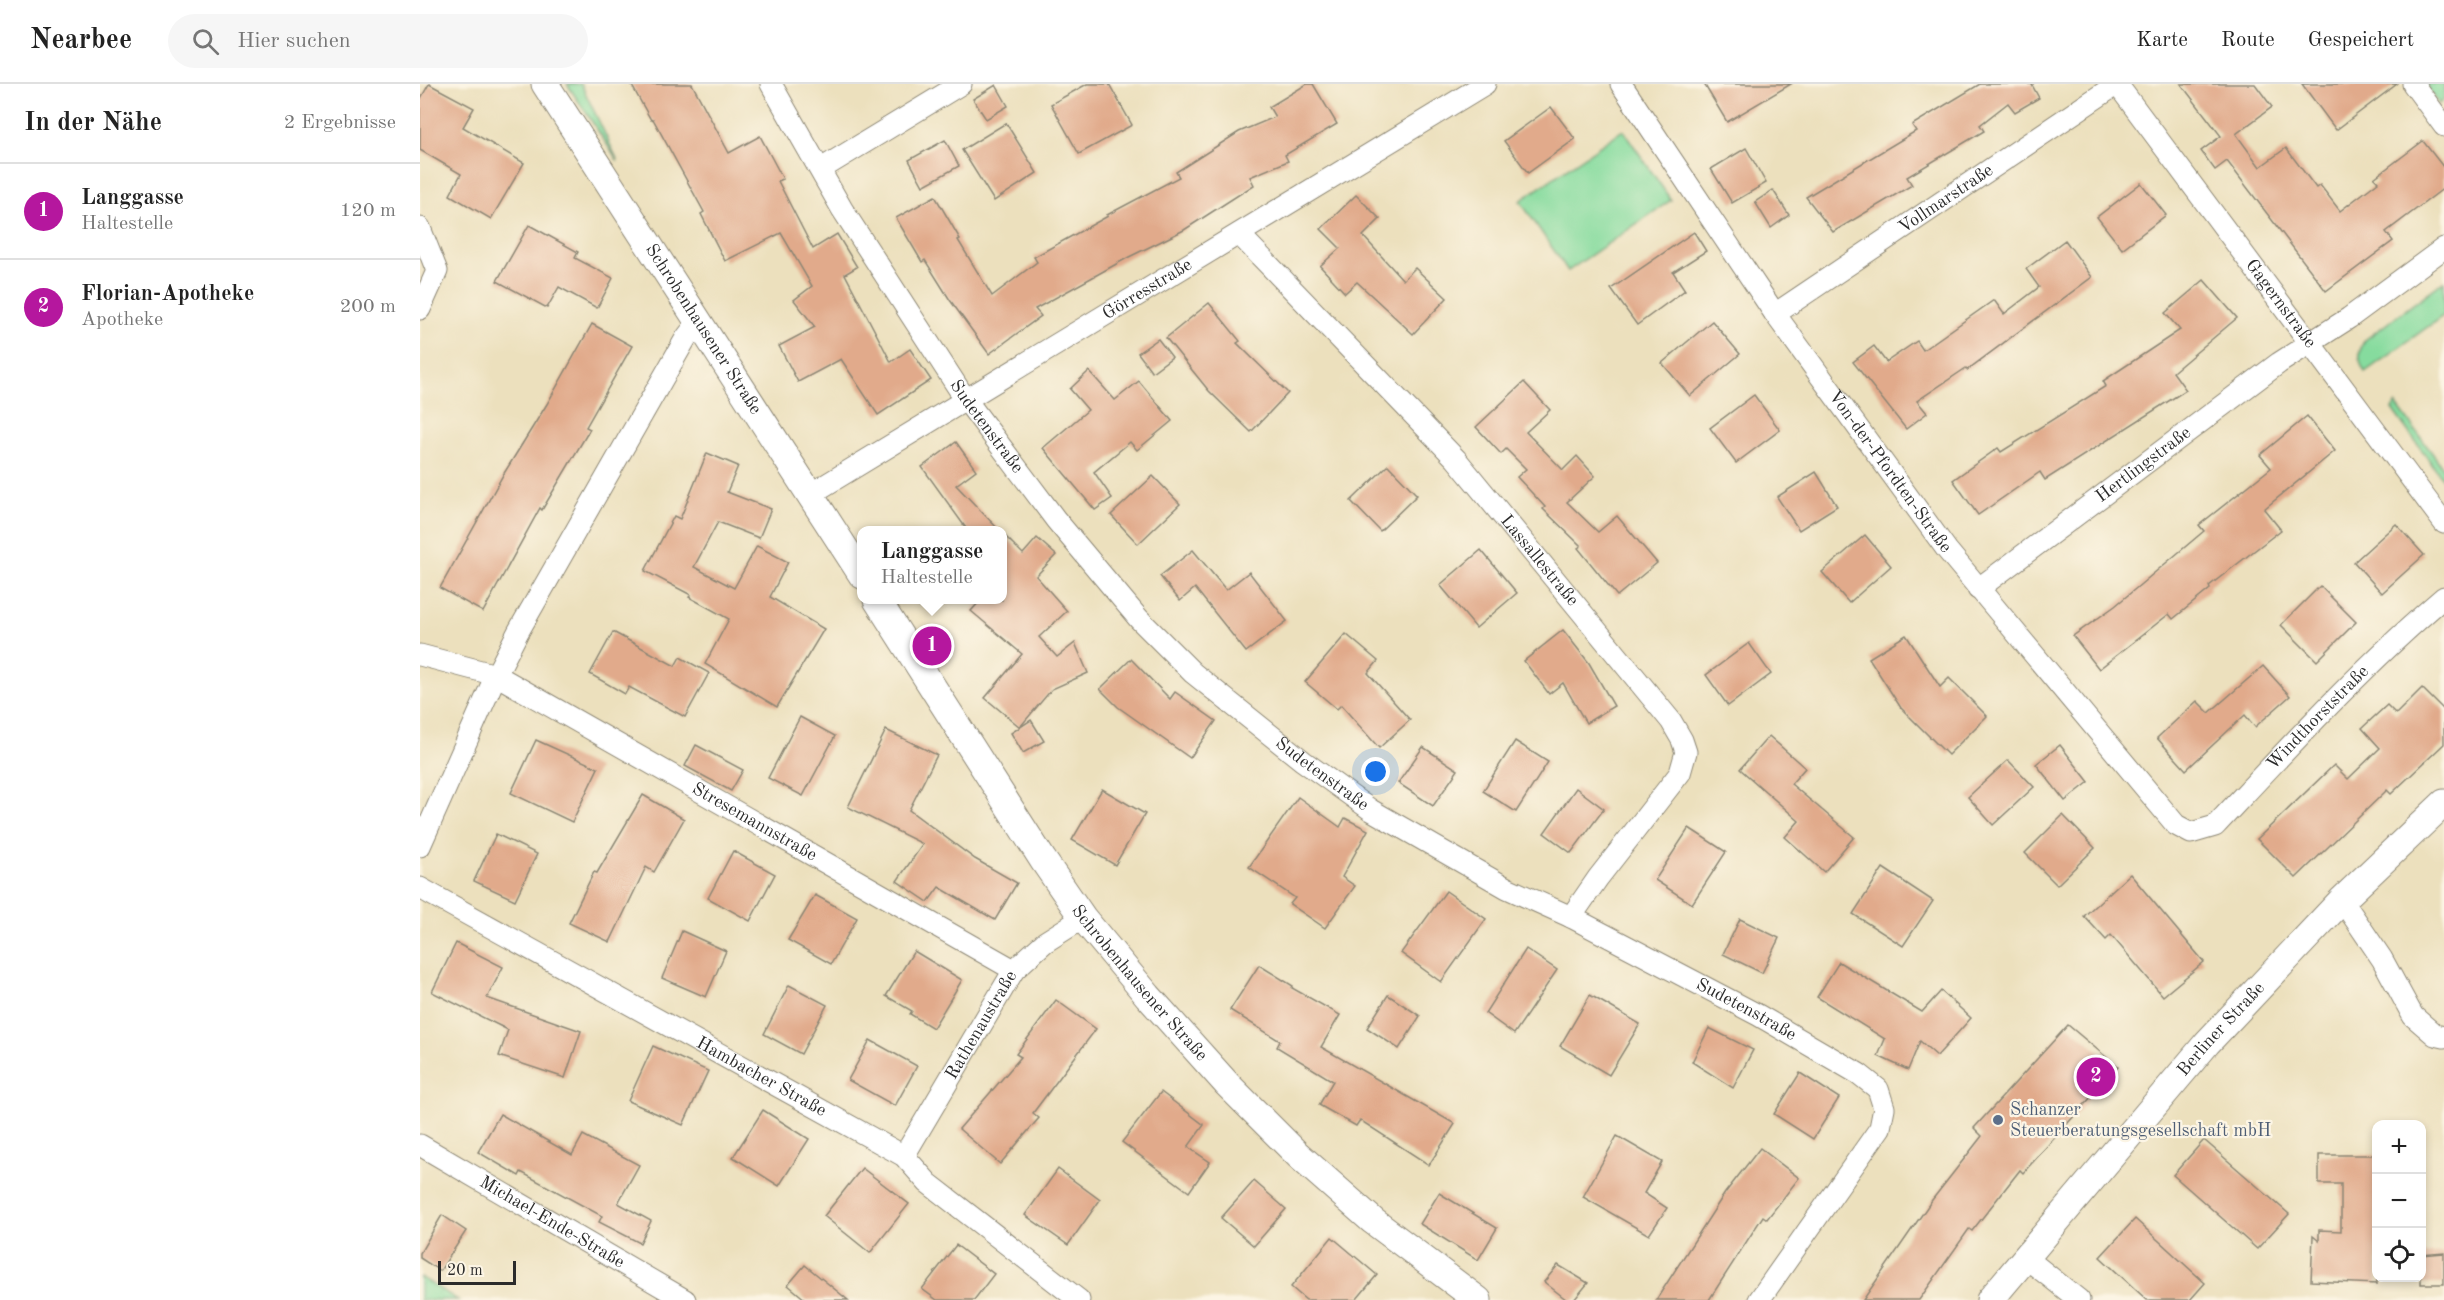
<!DOCTYPE html>
<html lang="de">
<head>
<meta charset="utf-8">
<style>
	:root { --surface:#fff; --page:#f6f6f6; --text:#222; --muted:#767676; --line:#e0e0e0; --accent:#b5179e }
	body { margin:0; font-family:"Old Standard TT",serif; background:var(--page); color:var(--text) }
	.controls { position:absolute; right:18px; bottom:18px; display:grid; overflow:hidden; border-radius:12px; box-shadow:0 3px 9px #0003 }
	.controls button { width:54px; height:54px; display:grid; place-items:center; padding:0; border:0; border-bottom:2px solid var(--line); background:var(--surface); color:var(--text); font:30px sans-serif }
	.scale { position:absolute; left:18px; bottom:15px; width:78px; box-sizing:border-box; padding-left:6px; border:3px solid #2b2b2b; border-top:0; font-size:16px; line-height:21px; white-space:nowrap; color:#2b2b2b; -webkit-text-stroke:4px #fcf5e5; paint-order:stroke }
	.you { position:absolute; left:956px; top:688px; width:21px; height:21px; margin:-15px; border:4px solid #fff; border-radius:50%; background:#1a73e8; box-shadow:0 0 0 9px #1a73e833 }
	.badge { display:grid; place-items:center; width:39px; height:39px; border-radius:50%; background:var(--accent); color:#fff; font-size:20px; font-weight:700 }
	.pin { position:absolute; translate:-50% -50%; border:3px solid #fff; box-shadow:0 2px 6px #0006 }
	.popup { position:absolute; left:437px; top:442px; width:150px; height:78px; box-sizing:border-box; display:grid; place-content:center; border-radius:12px; background:var(--surface); filter:drop-shadow(0 2px 4px #0005); font-size:20px; white-space:nowrap; color:var(--muted) }
	.popup b { font-size:22px; color:var(--text) }
	.popup::after { content:''; position:absolute; left:50%; top:100%; margin-left:-12px; border:12px solid transparent; border-top-color:var(--surface) }
	.list { margin:0; padding:0; list-style:none }
	h2 { display:flex; justify-content:space-between; align-items:center; height:78px; margin:0; padding:0 24px; font-size:26px }
	h2 small { font-size:20px; font-weight:400; color:var(--muted) }
	.list li { display:grid; grid-template-columns:39px 1fr auto; gap:18px; align-items:center; box-sizing:border-box; height:96px; padding:0 24px; border-top:2px solid var(--line) }
	.list b { display:block; font-size:22px; white-space:nowrap }
	.list p { margin:0; font-size:20px; white-space:nowrap; color:var(--muted) }
	.list em { font-size:20px; font-style:normal; color:var(--muted) }
	.icon { flex:none; width:33px; height:33px; fill:none; stroke:currentColor; stroke-width:2; stroke-linecap:round; stroke-linejoin:round }
	.map { position:relative; flex:none; width:2024px; height:1216px; overflow:hidden }
	header { display:flex; align-items:center; gap:36px; box-sizing:border-box; height:84px; padding:0 30px; background:var(--surface); border-bottom:2px solid var(--line) }
	header strong { font-size:28px }
	nav { display:flex; gap:33px; margin-inline-start:auto; font-size:21px }
	.search { width:420px; height:54px; background:var(--page); display:flex; align-items:center; gap:15px; box-sizing:border-box; padding:0 21px; border-radius:33px; color:var(--muted); font-size:22px }
	main { display:flex }
	aside { flex:1; background:var(--surface) }
	.map>svg:first-child { display:block }
	.grass { fill:#86db9e; stroke:#588364; stroke-width:1.5 }
	.park { fill:url(#park-crowns); stroke:#588364; stroke-width:1.5 }
	.building { fill:#e1aa8b }
	.lines { fill:none; stroke-linecap:round; stroke-linejoin:round }
	.minor-casing { stroke:#8c8674; stroke-width:23 }
	.tertiary-casing { stroke:#8c8674; stroke-width:29 }
	.minor { stroke:#fff; stroke-width:21 }
	.tertiary { stroke:#fff; stroke-width:27 }
	.service-dot { fill:#5c6f8a; stroke:#fcf5e5; stroke-width:2 }
	.labels { text-anchor:middle; dominant-baseline:central; stroke-width:4.5; stroke-linejoin:round; paint-order:stroke }
	.street-label { font-size:18px; fill:#2b2b2b; stroke:#fcf5e5 }
	.service-label { font-size:18px; fill:#4e5e75; stroke:#fcf5e5; text-anchor:start }
</style>
</head>
<body>
<header>
<strong>Nearbee</strong>
<div class="search"><svg class="icon" aria-label="search" viewBox="0 0 24 24"><circle cx="10" cy="10" r="6"/><path d="M15 15l6 6"/></svg>Hier suchen</div>
<nav><a>Karte</a><a>Route</a><a>Gespeichert</a></nav>
</header>
<main>
<aside>
<h2>In der Nähe<small>2 Ergebnisse</small></h2>
<ul class="list">
<li><span class="badge">1</span><div><b>Langgasse</b><p>Haltestelle</p></div><em>120 m</em></li>
<li><span class="badge">2</span><div><b>Florian-Apotheke</b><p>Apotheke</p></div><em>200 m</em></li>
</ul>
</aside>
<div class="map">
<svg width="2024" height="1216" viewBox="0 0 2024 1216">
	<defs>
		<pattern id="park-crowns" width="20" height="18" patternUnits="userSpaceOnUse" patternTransform="scale(1.5)"><rect width="20" height="18" fill="#86db9e"/><path d="M2 6a3 3 0 1 1 6 0M12 15a3 3 0 1 1 6 0" fill="none" stroke="#74bc88"/></pattern>
	</defs>
	<rect width="100%" height="100%" fill="#fcf5e5"/>
	<filter id="ink" filterUnits="userSpaceOnUse"><feTurbulence type="fractalNoise" baseFrequency=".0167" numOctaves="2"/><feDisplacementMap in="SourceGraphic" scale="12" xChannelSelector="R" yChannelSelector="G"/><feConvolveMatrix kernelMatrix="1 2 1 2 8 2 1 2 1" color-interpolation-filters="sRGB"/></filter>
	<filter id="wash" filterUnits="userSpaceOnUse"><feTurbulence type="fractalNoise" baseFrequency=".008" numOctaves="4" result="noise"/><feDisplacementMap in="SourceGraphic" scale="24" xChannelSelector="R" yChannelSelector="G"/><feGaussianBlur stdDeviation="1.35" result="paint"/><feColorMatrix in="noise" values="0 0 0 0 0 0 0 0 0 0 0 0 0 0 0 0 0 1.4 0 .05"/><feComposite in="paint" operator="in"/></filter>
	<g filter="url(#wash)">
		<rect width="100%" height="100%" fill="#ece0bd"/>
		<!-- grass -->
		<g class="grass">
			<polygon points="147,0 161,0 198,77"/>
			<polygon points="2005,0 2024,0 2024,16 2019,20"/>
			<polygon points="1203,46 1251,116 1148,187 1100,117"/>
			<path d="M2024 197V231L1945 288C1938 278 1938 266 1945 256Z"/>
			<polygon points="1976,320 2024,385 2024,397 1972,325"/>
		</g>
		<!-- park -->
		<polygon class="park" points="0,1193 38,1216 0,1216"/>
		<g id="blocks">
			<!-- building -->
			<g class="building">
				<polygon points="9,0 54,24 43,43 104,79 71,135 30,111 41,90 0,66 0,16"/>
				<polygon points="211,0 272,0 309,69 340,52 363,95 358,97 393,165 417,150 437,183 425,190 471,278 490,265 511,296 458,331 421,275 378,298 359,262 395,243 374,216 392,202 361,149 305,177 281,130 284,128 233,35 231,36"/>
				<polygon points="667,0 689,0 712,41 659,70 631,20"/>
				<polygon points="887,0 893,0 917,40 865,71 868,77 830,93 834,101 764,146 709,173 615,225 621,232 569,270 530,216 505,176 502,178 476,134 515,112 540,155 538,156 572,212 617,178 614,173 688,132 687,131 759,93 756,88 819,48 855,33 849,23"/>
				<polygon points="1284,0 1371,0 1307,38"/>
				<polygon points="1560,0 1613,0 1612,1 1619,14 1595,28 1588,19 1560,41 1564,47 1487,93 1492,101 1413,148 1386,113 1496,47 1492,41"/>
				<polygon points="1761,0 1835,0 1852,23 1816,50 1840,83 1866,64 1896,104 1900,101 1920,127 1958,98 1954,94 2003,57 2024,84 2024,104 1966,148 1973,157 1906,207 1807,77 1795,86 1781,67 1801,52"/>
				<polygon points="1882,0 1977,0 1916,46"/>
				<polygon points="576,1 588,22 566,35 553,15"/>
				<polygon points="1131,23 1155,55 1108,89 1084,57"/>
				<polygon points="586,39 617,89 574,117 542,66"/>
				<polygon points="525,56 539,82 503,102 489,76"/>
				<polygon points="1326,64 1346,99 1312,119 1291,85"/>
				<polygon points="1721,99 1746,131 1702,165 1677,133"/>
				<polygon points="1353,106 1369,131 1351,144 1335,118"/>
				<polygon points="936,111 960,135 943,152 983,196 995,184 1027,214 993,250 937,198 925,209 900,182 920,164 901,145"/>
				<polygon points="109,141 158,168 155,174 193,194 177,224 139,203 127,224 77,197"/>
				<polygon points="1274,148 1286,167 1253,188 1265,206 1217,241 1191,205"/>
				<polygon points="1645,156 1672,193 1547,286 1546,284 1497,317 1507,329 1486,345 1433,278 1454,262 1466,278 1497,257 1503,266 1574,216 1584,230 1619,203 1606,185"/>
				<polygon points="1784,196 1817,234 1753,288 1766,306 1625,396 1620,388 1558,431 1533,396 1578,364 1581,368 1686,302 1683,297 1760,246 1745,229"/>
				<polygon points="789,219 820,257 817,259 868,309 831,348 789,307 746,254"/>
				<polygon points="1292,237 1320,270 1270,312 1242,279"/>
				<polygon points="172,240 212,262 166,343 170,345 122,426 120,424 63,528 20,504 83,391 127,320"/>
				<polygon points="738,255 752,273 732,288 718,269"/>
				<polygon points="669,287 695,316 719,297 752,337 717,366 710,358 674,388 692,414 675,426 623,364 668,326 650,305"/>
				<polygon points="1104,298 1130,326 1106,348 1143,386 1157,372 1175,392 1147,418 1178,448 1197,432 1237,479 1197,512 1158,464 1161,462 1123,425 1125,423 1097,393 1106,385 1086,365 1081,370 1056,343"/>
				<polygon points="1334,311 1360,346 1316,379 1290,344"/>
				<polygon points="1887,332 1915,367 1844,425 1861,446 1789,502 1790,505 1753,535 1749,530 1679,585 1653,552 1695,522 1784,447 1779,441 1851,384 1840,371"/>
				<polygon points="536,358 556,386 536,401 580,447 548,447 502,383"/>
				<polygon points="287,369 318,382 307,408 351,425 339,454 298,438 274,483 314,504 337,462 368,478 350,513 404,545 357,623 285,580 309,535 269,513 271,511 225,487 254,432 260,435"/>
				<polygon points="968,381 997,411 960,447 931,417"/>
				<polygon points="1396,388 1417,422 1379,446 1357,413"/>
				<polygon points="733,392 760,420 718,460 691,431"/>
				<polygon points="1976,440 2004,471 1962,509 1934,478"/>
				<polygon points="582,449 603,470 617,454 636,471 616,492 647,527 619,553 637,573 655,559 668,589 632,605 600,643 565,614 602,570 551,527 561,516 582,516"/>
				<polygon points="1445,451 1471,482 1429,519 1402,488"/>
				<polygon points="773,466 806,506 829,488 867,537 826,568 775,504 760,517 740,492"/>
				<polygon points="1061,466 1097,509 1056,544 1020,501"/>
				<polygon points="1900,502 1936,538 1897,577 1861,541"/>
				<polygon points="1143,546 1169,579 1194,622 1166,639 1143,599 1129,610 1104,577"/>
				<polygon points="193,548 255,582 260,573 289,589 265,633 209,603 205,610 170,590"/>
				<polygon points="926,550 958,577 948,589 990,636 959,664 921,621 917,625 885,598"/>
				<polygon points="1486,551 1520,603 1529,594 1567,632 1528,671 1481,624 1449,574"/>
				<polygon points="1329,559 1351,590 1308,622 1286,591"/>
				<polygon points="711,575 750,615 755,608 796,637 770,674 698,623 680,605"/>
				<polygon points="1843,582 1870,612 1835,643 1825,631 1766,686 1737,654 1777,617 1789,629"/>
				<polygon points="2002,604 2024,626 2024,660 1971,710 1967,706 1876,794 1837,755 1914,681 1928,695 1960,664 1942,644 1967,621 1976,630"/>
				<polygon points="380,633 415,652 383,712 348,694"/>
				<polygon points="611,636 624,657 603,669 591,649"/>
				<polygon points="466,646 517,671 489,726 555,775 597,799 575,836 519,803 508,818 477,797 503,760 428,723"/>
				<polygon points="1349,652 1385,684 1371,700 1434,753 1404,788 1365,753 1379,737 1320,685"/>
				<polygon points="116,656 178,684 152,738 91,709"/>
				<polygon points="1095,657 1128,678 1096,728 1063,707"/>
				<polygon points="276,661 323,686 311,707 265,682"/>
				<polygon points="1640,661 1669,698 1645,717 1616,680"/>
				<polygon points="1003,663 1038,686 1013,722 978,699"/>
				<polygon points="1588,676 1614,703 1573,741 1548,713"/>
				<polygon points="1156,704 1184,725 1151,769 1124,749"/>
				<polygon points="682,705 725,730 695,781 652,756"/>
				<polygon points="223,711 264,735 234,788 226,783 190,858 149,839 174,788 177,789"/>
				<polygon points="878,713 920,743 925,734 948,746 922,793 935,802 905,844 870,820 875,814 829,783"/>
				<polygon points="1643,731 1675,764 1637,801 1605,769"/>
				<polygon points="1269,744 1306,768 1272,820 1235,796"/>
				<polygon points="76,750 117,770 95,816 54,797"/>
				<polygon points="313,767 355,790 330,837 288,814"/>
				<polygon points="1463,784 1513,817 1483,862 1433,830"/>
				<polygon points="1710,790 1784,878 1743,912 1691,851 1686,856 1664,832"/>
				<polygon points="1026,807 1066,835 1021,898 981,869"/>
				<polygon points="395,811 437,834 411,880 368,856"/>
				<polygon points="1320,835 1359,854 1342,889 1303,870"/>
				<polygon points="262,847 306,867 286,913 242,894"/>
				<polygon points="36,859 83,883 67,914 161,947 145,994 79,972 88,946 12,908"/>
				<polygon points="1106,865 1137,886 1094,950 1065,929"/>
				<polygon points="494,867 542,896 513,944 490,930 492,927 466,912"/>
				<polygon points="1419,878 1502,928 1521,907 1551,934 1517,972 1500,957 1488,986 1458,972 1465,955 1397,913"/>
				<polygon points="839,881 873,902 872,904 920,931 901,963 1035,1040 1009,1081 940,1036 936,1042 899,1021 913,997 857,963 860,957 810,926"/>
				<polygon points="369,901 407,921 381,970 344,950"/>
				<polygon points="968,911 1000,932 979,965 947,944"/>
				<polygon points="1170,911 1220,940 1189,991 1140,962"/>
				<polygon points="636,916 676,945 613,1029 619,1034 580,1080 539,1045 601,973 596,970"/>
				<polygon points="1648,941 1698,983 1603,1089 1600,1086 1552,1147 1549,1145 1499,1216 1443,1216 1512,1116 1562,1052 1554,1044"/>
				<polygon points="1289,944 1333,966 1313,1004 1272,978"/>
				<polygon points="450,956 497,982 475,1022 428,996"/>
				<polygon points="233,962 288,987 263,1041 208,1017"/>
				<polygon points="1380,989 1419,1014 1393,1055 1354,1030"/>
				<polygon points="741,1008 784,1041 768,1063 790,1078 769,1108 702,1058"/>
				<polygon points="343,1026 389,1055 359,1102 313,1073"/>
				<polygon points="80,1030 152,1071 163,1051 219,1081 198,1119 231,1137 220,1159 179,1138 182,1132 101,1088 99,1092 58,1068"/>
				<polygon points="1197,1052 1242,1078 1224,1109 1247,1124 1229,1151 1163,1113"/>
				<polygon points="1784,1056 1869,1130 1837,1165 1753,1091"/>
				<polygon points="1340,1064 1379,1094 1347,1135 1343,1132 1289,1216 1236,1216 1305,1109"/>
				<polygon points="1899,1071 1956,1071 1957,1200 1891,1197 1893,1152 1899,1157 1899,1146 1921,1147 1921,1100 1899,1100"/>
				<polygon points="442,1084 489,1120 450,1169 404,1132"/>
				<polygon points="638,1085 680,1116 648,1161 605,1131"/>
				<polygon points="834,1097 866,1125 834,1162 801,1134"/>
				<polygon points="1019,1109 1077,1144 1058,1176 1000,1140"/>
				<polygon points="22,1131 46,1147 20,1187 0,1174 0,1169"/>
				<polygon points="1715,1135 1785,1199 1770,1216 1727,1216 1680,1173"/>
				<polygon points="912,1153 957,1191 936,1216 886,1216 871,1203"/>
				<polygon points="536,1161 574,1190 554,1216 517,1216 502,1205"/>
				<polygon points="2024,1169 2024,1200 2001,1200 2001,1171"/>
				<polygon points="385,1181 428,1216 386,1216 368,1201"/>
				<polygon points="1138,1181 1168,1199 1154,1216 1147,1216 1124,1198"/>
			</g>
		</g>
	</g>
	<g filter="url(#ink)">
		<use href="#blocks" fill-opacity="0" stroke="#8c8674" stroke-width="1.5"/>
		<g class="lines">
			<defs>
				<g id="minor">
					<path id="s1" d="M351 0 422 125 546 316 636 436 719 535 773 589 883 677 951 726 1087 804 1151 833 1338 931 1439 990 1458 1005 1464 1024 1460 1044 1339 1216"/>
					<path id="s2" d="M1201 0 1355 230 1527 466 1756 741 1771 749 1795 742C1869 663 1942 583 2024 513"/>
					<path id="s3" d="M1697 0 2024 439"/>
					<polyline points="1993,0 2024,42"/>
					<polyline points="401,85 541,0"/>
					<polyline points="0,144 17,187 0,225"/>
					<path id="s4" d="M819 150 1036 375 1251 637 1262 656 1266 668 1260 689 1178 794 1151 833"/>
					<path id="s5" d="M1355 230 1697 0"/>
					<path id="s6" d="M389 411 1065 0"/>
					<path id="s7" d="M1558 505 1859 279 1929 234 2024 164"/>
					<path id="s8" d="M0 571 76 591 594 886"/>
					<polyline points="0,762 76,591 98,548 266,254 279,237"/>
					<path id="s9" d="M0 804 484 1072 508 1099 659 1216"/>
					<polyline points="1922,816 1962,875 1993,932 2015,951 2024,953"/>
					<path id="s10" d="M0 1061 265 1216"/>
					<path id="s11" d="M484 1072 594 886 625 858 663 834"/>
					<polyline points="1605,1173 1659,1216"/>
				</g>
				<g id="tertiary">
					<path id="s12" d="M125 0 442 491"/>
					<path id="s13" d="M457 516 623 776 663 834 728 912 807 1000 878 1071 953 1137 1058 1216"/>
					<path id="s14" d="M1570 1216 1787 959 1922 816 2024 719"/>
				</g>
			</defs>
			<!-- minor casing -->
			<use href="#minor" class="minor-casing"/>
			<!-- tertiary casing -->
			<use href="#tertiary" class="tertiary-casing"/>
			<!-- minor -->
			<use href="#minor" class="minor"/>
			<!-- tertiary -->
			<use href="#tertiary" class="tertiary"/>
		</g>
	</g>
	<!-- markers -->
	<circle class="service-dot" cx="1578" cy="1036" r="6"/>
	<g class="labels">
		<!-- street labels -->
		<g class="street-label">
			<text stroke="none"><textPath href="#s5" startOffset="206">Vollmarstraße</textPath></text>
			<text stroke="none"><textPath href="#s6" startOffset="396">Görresstraße</textPath></text>
			<text stroke="none"><textPath href="#s3" startOffset="274">Gagernstraße</textPath></text>
			<text stroke="none"><textPath href="#s12" startOffset="292">Schrobenhausener Straße</textPath></text>
			<text stroke="none"><textPath href="#s1" startOffset="405">Sudetenstraße</textPath></text>
			<text stroke="none"><textPath href="#s7" startOffset="207">Hertlingstraße</textPath></text>
			<text stroke="none"><textPath href="#s2" startOffset="472">Von-der-Pfordten-Straße</textPath></text>
			<text stroke="none"><textPath href="#s4" startOffset="444">Lassallestraße</textPath></text>
			<text stroke="none"><textPath href="#s2" startOffset="1118">Windthorststraße</textPath></text>
			<text stroke="none"><textPath href="#s1" startOffset="891">Sudetenstraße</textPath></text>
			<text stroke="none"><textPath href="#s8" startOffset="376">Stresemannstraße</textPath></text>
			<text stroke="none"><textPath href="#s13" startOffset="465">Schrobenhausener Straße</textPath></text>
			<text stroke="none"><textPath href="#s1" startOffset="1377">Sudetenstraße</textPath></text>
			<text stroke="none"><textPath href="#s11" startOffset="152">Rathenaustraße</textPath></text>
			<text stroke="none"><textPath href="#s14" startOffset="356">Berliner Straße</textPath></text>
			<text stroke="none"><textPath href="#s9" startOffset="390">Hambacher Straße</textPath></text>
			<text stroke="none"><textPath href="#s10" startOffset="153">Michael-Ende-Straße</textPath></text>
		</g>
		<!-- service labels -->
		<g class="service-label">
			<text x="1590" y="1026">Schanzer<tspan x="1590" dy="21">Steuerberatungsgesellschaft mbH</tspan></text>
		</g>
	</g>
</svg>
<div class="controls">
<button>+</button>
<button>−</button>
<button><svg class="icon" aria-label="locate" viewBox="0 0 24 24"><circle cx="12" cy="12" r="6"/><path d="M12 2v4M12 18v4M2 12h4M18 12h4"/></svg></button>
</div>
<div class="scale">20 m</div>
<div class="you"></div>
<div class="pin badge" style="left:512px;top:562px">1</div>
<div class="popup"><b>Langgasse</b>Haltestelle</div>
<div class="pin badge" style="left:1676px;top:993px">2</div>
</div>
</main>
</body>
</html>
